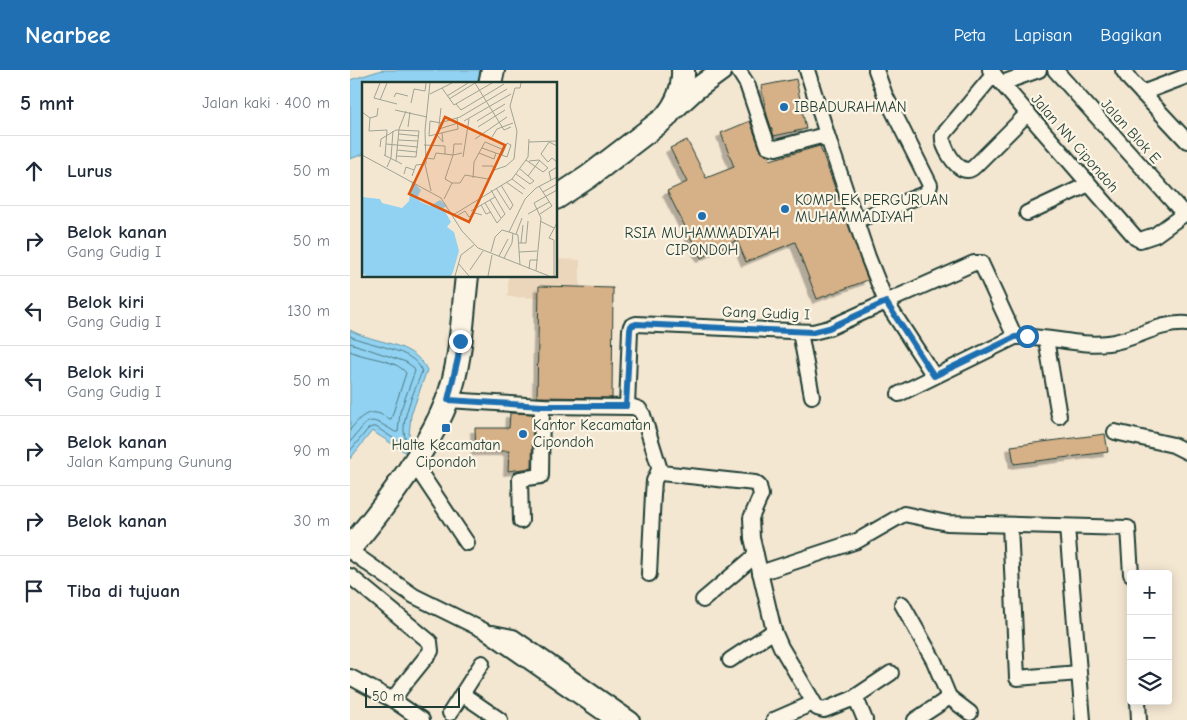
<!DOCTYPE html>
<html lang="id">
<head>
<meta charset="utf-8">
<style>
	:root { --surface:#fff; --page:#f6f6f7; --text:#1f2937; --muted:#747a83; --line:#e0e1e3; --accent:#1f6fb2 }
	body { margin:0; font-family:"Comic Neue",sans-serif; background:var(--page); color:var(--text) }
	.controls { position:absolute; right:15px; bottom:15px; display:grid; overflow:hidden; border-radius:5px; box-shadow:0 2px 12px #0003 }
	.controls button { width:45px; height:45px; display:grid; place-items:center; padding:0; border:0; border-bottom:1px solid var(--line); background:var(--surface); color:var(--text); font:25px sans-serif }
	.scale { position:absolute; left:15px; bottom:12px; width:95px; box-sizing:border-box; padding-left:5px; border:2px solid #1f3d34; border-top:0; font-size:14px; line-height:18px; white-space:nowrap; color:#1f3d34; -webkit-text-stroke:4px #fcf5e5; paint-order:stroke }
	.stop { position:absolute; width:15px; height:15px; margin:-11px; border:4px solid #1f6fb2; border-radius:50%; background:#fff }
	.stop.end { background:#1f6fb2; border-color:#fff; box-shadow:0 1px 5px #0008 }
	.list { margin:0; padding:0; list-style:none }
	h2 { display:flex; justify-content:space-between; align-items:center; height:65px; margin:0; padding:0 20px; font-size:21px }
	h2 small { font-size:16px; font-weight:400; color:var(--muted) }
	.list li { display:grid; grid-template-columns:32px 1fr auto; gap:15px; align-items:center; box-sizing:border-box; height:70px; padding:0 20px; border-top:1px solid var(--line) }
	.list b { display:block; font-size:19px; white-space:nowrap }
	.list p { margin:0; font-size:16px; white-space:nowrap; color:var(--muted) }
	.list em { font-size:16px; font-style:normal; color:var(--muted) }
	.icon { flex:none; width:28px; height:28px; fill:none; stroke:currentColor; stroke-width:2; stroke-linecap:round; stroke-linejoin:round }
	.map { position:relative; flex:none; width:837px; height:650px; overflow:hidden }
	header { display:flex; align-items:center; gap:30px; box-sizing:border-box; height:70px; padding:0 25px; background:var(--accent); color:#fff }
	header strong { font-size:24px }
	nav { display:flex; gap:28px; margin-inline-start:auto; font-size:18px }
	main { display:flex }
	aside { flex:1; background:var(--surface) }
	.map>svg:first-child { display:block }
	.built { fill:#ebd6bc }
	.water { fill:#91d2f2; stroke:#6396a6 }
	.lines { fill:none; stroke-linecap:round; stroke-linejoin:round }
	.shore { stroke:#4d7980; stroke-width:1 }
	.building { fill:#d6b087; stroke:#1f3d34; filter:url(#shadow) }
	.street-casing { stroke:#1f3d34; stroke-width:18 }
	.secondary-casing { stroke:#1f3d34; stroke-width:24 }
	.primary-casing { stroke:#1f3d34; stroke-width:26 }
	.street { stroke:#fcf5e5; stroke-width:14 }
	.secondary { stroke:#fcf5e5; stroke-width:20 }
	.primary { stroke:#fcf5e5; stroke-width:22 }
	.route { stroke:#1f6fb2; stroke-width:6 }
	.poi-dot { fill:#1f6fb2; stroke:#fcf5e5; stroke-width:2 }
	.labels { text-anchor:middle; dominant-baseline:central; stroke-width:4.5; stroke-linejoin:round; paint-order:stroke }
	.poi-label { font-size:15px; fill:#1f3d34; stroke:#fcf5e5; text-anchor:start }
	.street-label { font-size:15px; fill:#1f3d34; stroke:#fcf5e5 }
	.inset-road { fill:none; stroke:#9fa393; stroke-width:1 }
	.view { fill:#de580e; fill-opacity:0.15; stroke:#de580e; stroke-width:2.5 }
	.inset-edge { fill:none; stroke:#1f3d34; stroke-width:2.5 }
</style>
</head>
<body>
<header>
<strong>Nearbee</strong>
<nav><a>Peta</a><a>Lapisan</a><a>Bagikan</a></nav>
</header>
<main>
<aside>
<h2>5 mnt<small>Jalan kaki · 400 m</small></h2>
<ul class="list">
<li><svg class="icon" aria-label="ahead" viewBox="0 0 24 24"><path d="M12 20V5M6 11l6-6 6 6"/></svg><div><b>Lurus</b></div><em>50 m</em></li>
<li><svg class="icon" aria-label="right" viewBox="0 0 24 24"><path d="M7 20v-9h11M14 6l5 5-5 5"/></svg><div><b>Belok kanan</b><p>Gang Gudig I</p></div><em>50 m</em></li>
<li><svg class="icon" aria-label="left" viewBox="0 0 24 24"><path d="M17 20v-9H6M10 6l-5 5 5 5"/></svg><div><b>Belok kiri</b><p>Gang Gudig I</p></div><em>130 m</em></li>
<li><svg class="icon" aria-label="left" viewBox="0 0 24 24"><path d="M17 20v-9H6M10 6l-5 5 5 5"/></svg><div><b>Belok kiri</b><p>Gang Gudig I</p></div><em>50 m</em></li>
<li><svg class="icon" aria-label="right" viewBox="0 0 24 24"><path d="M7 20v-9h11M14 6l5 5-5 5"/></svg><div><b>Belok kanan</b><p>Jalan Kampung Gunung</p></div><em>90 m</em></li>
<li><svg class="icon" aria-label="right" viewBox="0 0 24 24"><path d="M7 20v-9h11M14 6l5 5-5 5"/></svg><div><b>Belok kanan</b></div><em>30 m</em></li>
<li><svg class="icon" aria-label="arrive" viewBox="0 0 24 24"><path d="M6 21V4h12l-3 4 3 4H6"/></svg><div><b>Tiba di tujuan</b></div></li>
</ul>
</aside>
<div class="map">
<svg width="837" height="650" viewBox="0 0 837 650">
	<defs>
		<filter id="shadow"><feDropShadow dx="-4.5" dy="4.5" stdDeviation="0" flood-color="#0004"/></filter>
	</defs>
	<rect width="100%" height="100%" fill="#f4e7d2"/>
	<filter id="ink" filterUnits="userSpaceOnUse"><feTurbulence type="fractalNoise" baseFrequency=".02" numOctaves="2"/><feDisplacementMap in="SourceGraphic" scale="10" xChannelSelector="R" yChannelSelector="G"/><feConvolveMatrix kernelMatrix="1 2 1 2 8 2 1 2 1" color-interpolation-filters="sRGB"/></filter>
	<g filter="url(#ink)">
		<!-- built -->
		<polygon class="built" points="206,189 230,190 230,217 189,216 188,228 158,227 158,206 206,206"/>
		<!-- water -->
		<g class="water">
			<polygon points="32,0 132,0 130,14 14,14 14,84 0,89 0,10"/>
			<path d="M0 260C25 274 63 271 77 300L61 345 59 365 63 370 55 382 22 361 0 389Z"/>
		</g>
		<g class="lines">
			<!-- shore -->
			<g class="shore">
				<path d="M0 266C20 276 63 278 72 301 66 319 48 352 56 370L55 373 52 374 26 357H22L18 359 0 381"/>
				<path d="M0 273 56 292 63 297 65 301 50 342 48 362H45C16 344 20 349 0 372"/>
				<path d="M0 281C16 289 46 289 56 303L41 349C37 349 35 346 30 344 16 339 8 350 0 360"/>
			</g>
		</g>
		<!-- building -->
		<g class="building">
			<polygon points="446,9 456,59 424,66 417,45 411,16"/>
			<polygon points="400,51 410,79 412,83 418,85 420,90 470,76 518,210 467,229 445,172 396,192 387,170 351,188 317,121 337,112 320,78 337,70 356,108 384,97 371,63"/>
			<polygon points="189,216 263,218 262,328 187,327"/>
			<polygon points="160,343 183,344 182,398 158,401 159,381 126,381 125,358 159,358"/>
			<polygon points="755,364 758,382 664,394 661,376"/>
		</g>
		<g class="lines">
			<defs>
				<g id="street">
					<polyline points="388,0 397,14 418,76 426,78 471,66 479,71 518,187 536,232 624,193 631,193 665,267"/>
					<polyline points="457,0 479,71"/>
					<polyline points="640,0 786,168 790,170 805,165 837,142"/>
					<polyline points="705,0 834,144"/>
					<polyline points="773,0 780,10 837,71"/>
					<path d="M644 4 593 65C591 75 606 101 618 100 620 100 623 98 625 96L678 43"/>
					<polyline points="652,13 689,0"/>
					<polyline points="792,23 837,6"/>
					<polyline points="677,143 739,114"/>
					<polyline points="507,150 572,125 578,122 580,115 535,25 526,0"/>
					<polyline points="450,262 462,326"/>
					<polyline points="696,269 709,346"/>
					<path d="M549 324 665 267C696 264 727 277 758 273 786 270 807 252 837 254"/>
					<polyline points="98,330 192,336 283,337 289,339 293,345 311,403 405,413 409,416 411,425 401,448 402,468 424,561 431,577 467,638 474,640 502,629 508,633 515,650"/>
					<polyline points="277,336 280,260 281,256 286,254 463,262 479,258 536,232 584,306"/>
					<polyline points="765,362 823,375 837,382"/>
					<polyline points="63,392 117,473"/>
					<polyline points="171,451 170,409 191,406 192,336"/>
					<polyline points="660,455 667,608 729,603"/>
					<polyline points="717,457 733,650"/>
					<polyline points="0,481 64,526 135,561 263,650"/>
					<polyline points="410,503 507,471 554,444 597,453 778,458 781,504"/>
					<polyline points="299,504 303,424 304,411 309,400"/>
					<polyline points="0,506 80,572 81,581 52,617 43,630 72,650"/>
					<polyline points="353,530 406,485"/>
					<polyline points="552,534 584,591 599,627 591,633 565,650"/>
					<polyline points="143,563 163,567 282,650"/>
					<polyline points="380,590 424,561"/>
					<polyline points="0,607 43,630"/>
					<polyline points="112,624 150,650"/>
					<polyline points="599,627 620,643"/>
					<polyline points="502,629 541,603"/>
					<polyline points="788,631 789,650"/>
					<polyline points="100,643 132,593"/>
					<polyline points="424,650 463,633"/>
				</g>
				<polyline id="secondary" points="322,41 346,19 372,0"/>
				<g id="primary">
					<polyline points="140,14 143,0"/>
					<path d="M206 128 238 107 315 48C327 34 334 19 333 0"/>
					<path d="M0 478C34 437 78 380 97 331 112 292 112 247 117 206"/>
				</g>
			</defs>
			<!-- street casing -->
			<use href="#street" class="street-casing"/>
			<!-- secondary casing -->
			<use href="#secondary" class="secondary-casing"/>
			<!-- primary casing -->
			<use href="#primary" class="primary-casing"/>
			<!-- street -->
			<use href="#street" class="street"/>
			<!-- secondary -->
			<use href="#secondary" class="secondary"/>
			<!-- primary -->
			<use href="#primary" class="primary"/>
		</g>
	</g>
	<g class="lines" filter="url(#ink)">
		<!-- route -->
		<polyline class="route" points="110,271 108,288 98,330 192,336 276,336 280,260 281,256 286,254 463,262 479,258 536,232 584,306 665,267 677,266"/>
	</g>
	<!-- markers -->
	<g class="poi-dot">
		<circle cx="434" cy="37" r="5"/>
		<circle cx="435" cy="139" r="5"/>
		<circle cx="352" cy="146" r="5"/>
		<rect x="91" y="353" width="10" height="10" rx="2.5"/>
		<circle cx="173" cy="364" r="5"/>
	</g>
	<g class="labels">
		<!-- poi labels -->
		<g class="poi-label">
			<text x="444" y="37">IBBADURAHMAN</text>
			<text x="445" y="130">KOMPLEK PERGURUAN<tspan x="445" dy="17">MUHAMMADIYAH</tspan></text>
			<text x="352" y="163" text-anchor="middle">RSIA MUHAMMADIYAH<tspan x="352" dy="17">CIPONDOH</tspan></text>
			<text x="183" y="355">Kantor Kecamatan<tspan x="183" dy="17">Cipondoh</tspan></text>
			<text x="96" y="375" text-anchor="middle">Halte Kecamatan<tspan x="96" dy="17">Cipondoh</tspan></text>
		</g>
		<!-- street labels -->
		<g class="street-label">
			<text transform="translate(781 61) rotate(48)">Jalan Blok E</text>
			<text transform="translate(725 73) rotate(49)">Jalan NN Cipondoh</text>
			<text transform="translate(416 243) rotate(2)">Gang Gudig I</text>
		</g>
	</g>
	<!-- overview -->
	<g transform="translate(12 12)">
		<rect width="195" height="195" fill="#f4e7d2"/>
		<path d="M50 99 59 108 55 116 59 120 68 124 78 118 85 124 81 126 89 140 85 145 92 150 97 169 91 190 89 194H4L0 190V115L18 117 20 121 40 126 47 119Z" fill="#91d2f2"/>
		<path class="inset-road" d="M113 1 142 48 149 45M80 6 92 23 130 1M68 12 90 1M85 14 106 1M32 15 34 11 46 14M12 16 35 22M12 16 18 1M87 17 113 1M18 18 25 1M49 21 52 7 63 9 64 1M94 22 99 28 142 2M33 28 65 35M0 30 8 36 7 49 25 48 23 74M8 36 15 34 16 26M95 36 96 47 67 54 68 39 79 41 81 40 95 36 98 35 145 7M102 39 149 12M115 39 143 22M46 45 48 30M116 45 143 28M77 47 96 41M37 52 57 54M76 52 79 26M75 53 81 60 80 51M130 55 135 47 151 41M113 57 145 35M36 58 56 59M167 60 195 59M24 62 56 65M62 63 83 64V72M195 64 187 60 179 72 186 80 190 76 195 80M18 65 19 57 34 48 57 49 54 75 35 74M120 66 145 75 149 63 145 61 140 73M35 68 55 70M117 71 132 77 134 71M0 73 79 116 100 149 116 166 187 194M22 73 40 82M101 75 107 37M63 76 72 77 74 71 91 73 92 62H100M164 78 181 90 186 86 177 78 167 79M34 79 37 47 44 29M64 82 63 48 68 1M120 84H131L132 89M25 85 29 76 31 49M42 92 44 85 52 88M154 92 168 102 172 99 158 87M50 94 54 83 63 82 69 109M166 94 178 78M111 96 112 80 123 60 142 68M150 97 163 107M189 98 187 90 195 85M144 100 161 112M90 101 83 97 91 73 100 71M177 104 190 124 178 132M134 106 148 128 151 123 139 103M181 110 195 102M82 117 90 101H98L103 93 126 97 132 88 144 84 152 77 155 49 148 24 153 6H158L159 1M128 118 139 136M123 121 135 141 143 132 129 108M119 123 124 132 129 130M109 129 133 115M166 132 187 120M91 133 150 97 166 75 167 57M93 135 103 129 107 135 113 131 120 133M178 139 192 146M147 150 156 153 158 183M154 152 160 136M156 161H164L166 139M159 161 161 143M129 170 133 155 140 148 147 150 163 117 174 106 195 95M157 170 175 169M137 174 146 157M142 176 150 161 151 151M96 181 107 194M167 187 168 178H176M108 188 121 169M174 189 179 136 172 121 195 108M93 194 99 173 112 163M126 194 130 173M192 194V158L187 156 195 141"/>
		<path class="view" d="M83 35 143 63 107 140 47 112Z"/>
		<rect width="195" height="195" class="inset-edge"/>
	</g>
</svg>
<div class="controls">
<button>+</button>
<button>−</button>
<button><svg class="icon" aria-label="layers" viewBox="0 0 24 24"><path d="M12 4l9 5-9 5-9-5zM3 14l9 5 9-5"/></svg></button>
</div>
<div class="scale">50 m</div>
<div class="stop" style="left:677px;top:266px"></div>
<div class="stop end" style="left:110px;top:271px"></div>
</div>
</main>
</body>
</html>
